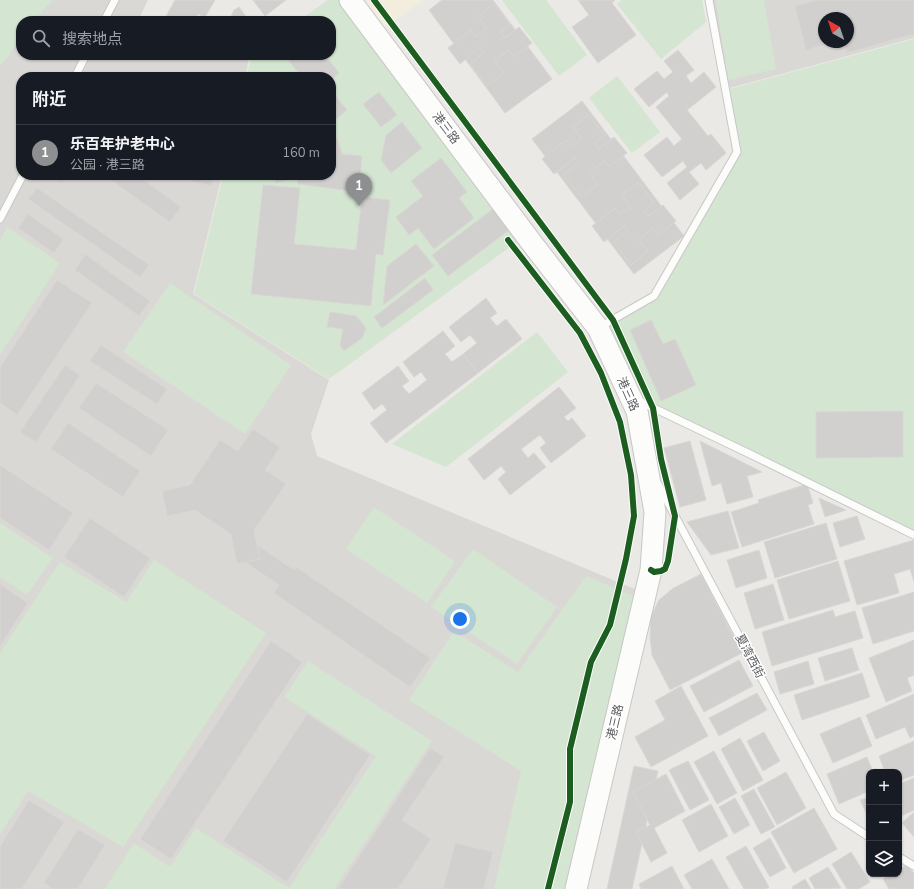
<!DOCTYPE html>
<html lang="zh">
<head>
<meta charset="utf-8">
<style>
	:root { --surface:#171b24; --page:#242831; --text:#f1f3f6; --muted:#9ea1a6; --line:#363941; --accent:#8d8f90 }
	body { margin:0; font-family:"Nunito Sans","Noto Sans SC",sans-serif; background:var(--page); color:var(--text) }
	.controls { position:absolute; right:12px; bottom:12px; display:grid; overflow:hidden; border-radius:8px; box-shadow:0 1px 3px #0004 }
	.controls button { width:36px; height:36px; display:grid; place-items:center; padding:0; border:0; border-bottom:1px solid var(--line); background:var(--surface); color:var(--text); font:20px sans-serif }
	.compass { position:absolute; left:818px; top:12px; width:36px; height:36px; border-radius:50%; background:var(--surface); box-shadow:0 1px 3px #0004; rotate:320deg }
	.you { position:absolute; left:460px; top:619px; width:14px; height:14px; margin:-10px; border:3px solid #fff; border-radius:50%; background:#1a73e8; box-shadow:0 0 0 6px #1a73e833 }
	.badge { display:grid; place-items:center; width:26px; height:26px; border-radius:50%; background:var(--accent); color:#fff; font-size:13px; font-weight:700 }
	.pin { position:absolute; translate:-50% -33px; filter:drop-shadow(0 1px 2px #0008) }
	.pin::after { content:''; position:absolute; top:21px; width:14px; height:12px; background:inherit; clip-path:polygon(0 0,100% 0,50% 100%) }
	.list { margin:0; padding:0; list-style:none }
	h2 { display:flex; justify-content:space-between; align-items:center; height:52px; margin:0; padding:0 16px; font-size:17px }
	h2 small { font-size:13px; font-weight:400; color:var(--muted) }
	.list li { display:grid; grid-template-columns:26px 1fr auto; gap:12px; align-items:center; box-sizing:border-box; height:56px; padding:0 16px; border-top:1px solid var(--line) }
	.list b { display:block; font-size:15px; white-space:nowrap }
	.list p { margin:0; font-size:13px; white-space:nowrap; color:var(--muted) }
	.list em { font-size:13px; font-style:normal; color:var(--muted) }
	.icon { flex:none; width:22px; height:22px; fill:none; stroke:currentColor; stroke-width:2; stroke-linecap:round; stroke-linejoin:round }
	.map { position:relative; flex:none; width:914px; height:889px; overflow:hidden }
	.search { position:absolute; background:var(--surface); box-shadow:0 1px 3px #0004; left:16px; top:16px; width:320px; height:44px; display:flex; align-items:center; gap:10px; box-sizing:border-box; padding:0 14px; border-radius:16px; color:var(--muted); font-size:15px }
	.panel { position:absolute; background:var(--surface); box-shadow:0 1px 3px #0004; left:16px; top:72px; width:320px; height:108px; border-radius:16px }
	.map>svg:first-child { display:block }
	.commercial { fill:#f3edde }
	.industrial { fill:#dad8d5; fill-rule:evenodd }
	.green { fill:#d4e5d1 }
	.building { fill:#d1d0ce; stroke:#d9d7d4 }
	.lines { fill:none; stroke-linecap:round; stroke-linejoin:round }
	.service-casing { stroke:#c7c7c7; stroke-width:9 }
	.secondary-casing { stroke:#c7c7c6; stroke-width:23 }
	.service { stroke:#fcfcfb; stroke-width:7 }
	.secondary { stroke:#fcfcfb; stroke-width:21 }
	.cycleway-casing { stroke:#fff; stroke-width:8 }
	.cycleway { stroke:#1b5e20; stroke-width:6 }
	.labels { text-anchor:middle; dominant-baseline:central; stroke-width:3; stroke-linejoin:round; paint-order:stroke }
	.street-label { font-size:12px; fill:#5b5e62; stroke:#fff }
</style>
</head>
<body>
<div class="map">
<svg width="914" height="889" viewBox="0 0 914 889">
	<rect width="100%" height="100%" fill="#eae9e5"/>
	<!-- commercial -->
	<polygon class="commercial" points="352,0 424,0 377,33"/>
	<!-- industrial -->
	<g class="industrial">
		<polygon points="0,0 148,0 138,21 21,21 21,55 250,55 245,77 21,77 21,175 222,175 193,294 329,380 311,434 317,456 644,593 574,889 0,889"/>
		<path d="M710 0H914V38L726 89ZM824 18H848V42H824Z"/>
	</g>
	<!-- green -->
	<g class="green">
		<path d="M0 0H53L33 21H21C21 41 13 52 0 66Z"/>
		<polygon points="328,0 348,0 525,236 329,379 194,294 223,175 331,175 331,77 246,77 252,55 331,55 331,21 298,21"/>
		<polygon points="502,0 546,0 587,55 559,76"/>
		<polygon points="622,0 702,0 706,22 661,59 617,4"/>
		<polygon points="716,0 764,0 776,69 728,80"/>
		<polygon points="914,39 914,534 631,396 599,328 655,297 737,153 726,90"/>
		<polygon points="617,76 660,132 632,153 589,98"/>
		<polygon points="7,227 60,263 0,355 0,241"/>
		<polygon points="170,283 291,365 245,434 123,352"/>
		<polygon points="537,332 568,372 446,467 392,444"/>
		<polygon points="374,507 455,561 427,603 346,549"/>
		<polygon points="0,523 53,558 27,595 0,577"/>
		<polygon points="473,549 557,607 517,664 431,607"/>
		<polygon points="154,560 266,633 123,847 28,791 0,834 0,653 60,562 126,602"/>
		<polygon points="586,576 636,597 567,889 494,889 521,771 409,700 454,631 518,672"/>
		<polygon points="308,661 432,741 334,889 105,889 134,843 170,867 196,828 289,888 376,756 284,697"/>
	</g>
	<!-- building -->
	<g class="building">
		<polygon points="175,0 215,0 205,17 198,14 194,21 167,21 164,20"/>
		<polygon points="253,0 286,0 265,16"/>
		<polygon points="442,0 493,0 552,79 505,113 429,10"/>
		<polygon points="578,0 615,0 612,3 636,35 598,63 572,27 589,15"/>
		<polygon points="816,0 914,0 914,34 847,53 844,42 848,42 848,18 824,18 824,42 834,42 806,50 795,6"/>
		<polygon points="494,4 510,24 500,32 505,38 519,27 532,43 514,57 509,50 494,61 504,73 487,86 470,64 484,53 480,47 460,64 448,48 471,30 476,37 487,28 478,16"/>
		<polygon points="239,7 249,21 229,21 234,10"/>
		<polygon points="678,50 694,70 686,76 691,83 704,72 716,87 687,110 708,136 711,134 726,153 706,170 701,163 689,172 699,184 680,200 667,183 687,167 683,161 662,177 644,155 667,137 674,146 682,139 656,107 669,96 667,92 649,107 634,89 657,71 664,79 673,72 664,61"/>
		<polygon points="294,55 325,55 339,73 331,80 331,77 302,77 288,60"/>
		<polygon points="331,90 347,110 331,123"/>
		<polygon points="379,92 397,115 381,127 363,104"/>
		<polygon points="582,101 684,236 634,274 532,139"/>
		<polygon points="588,115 605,135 595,143 599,149 614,137 627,153 609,167 604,161 589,172 598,184 582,197 564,175 579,163 575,158 554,174 542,159 566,140 571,147 582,139 573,127"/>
		<polygon points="402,122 422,148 391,173 381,160 386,135"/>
		<polygon points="337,138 342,154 362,156 359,192 298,184 297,177 276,183 273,175 331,175 331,140"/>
		<polygon points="441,158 467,192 459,198 474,218 434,249 418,228 409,235 396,217 423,196 411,181"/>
		<polygon points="50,175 67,175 62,183"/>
		<polygon points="104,175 137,175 181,207 170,222"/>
		<polygon points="185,175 214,175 211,186 184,179"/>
		<polygon points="638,182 654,203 644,211 649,216 663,205 676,221 658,235 653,228 638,240 648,251 631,265 614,242 628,231 624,226 604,242 592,226 615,208 620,215 631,207 622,195"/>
		<polygon points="263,185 300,188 294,244 356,250 362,197 390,200 383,255 376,254 371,306 251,294"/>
		<polygon points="37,188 149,265 140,277 28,199"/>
		<polygon points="493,209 509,230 448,276 432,255"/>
		<polygon points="28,214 63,239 54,253 18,228"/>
		<polygon points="416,244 434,266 383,305 387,266"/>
		<polygon points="85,254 150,301 139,316 75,270"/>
		<polygon points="425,278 433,290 382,328 374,317"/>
		<polygon points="57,280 92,303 17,415 0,403 0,367"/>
		<polygon points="486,298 497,313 490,318 497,326 506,319 522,339 478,373 463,354 477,343 470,335 461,342 449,327"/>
		<polygon points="330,312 356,316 366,328 362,338 344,351 340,345 343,329 327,327"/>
		<polygon points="651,320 663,344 675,339 696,385 661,401 630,330"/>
		<polygon points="443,331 455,346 445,354 452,362 463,354 478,373 386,443 370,423 387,410 382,404 374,410 362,393 398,366 409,381 402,386 409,394 427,380 421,372 414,377 403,362"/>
		<polygon points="101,345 167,389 157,404 90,361"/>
		<polygon points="65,365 80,375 36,442 20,432"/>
		<polygon points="96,383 168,430 151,456 79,408"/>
		<polygon points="559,387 576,408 564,417 568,421 572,418 586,436 551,463 540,448 546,443 540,435 521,449 528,458 534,453 546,467 510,495 498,479 506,472 501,466 484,480 468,459"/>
		<polygon points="903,411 903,457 816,458 816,412"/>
		<polygon points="68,423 140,471 123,497 51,449"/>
		<polygon points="253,429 280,447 265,470 286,484 254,530 260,559 237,564 231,534 195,510 167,516 162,491 190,485 220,440 238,451"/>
		<polygon points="690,441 706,500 680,507 664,448"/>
		<polygon points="700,441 762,472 747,476 753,497 727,504 721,483 712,486"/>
		<polygon points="0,465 73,513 49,550 0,518"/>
		<polygon points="807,484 813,503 808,505 814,524 742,547 731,512 759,503 758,500"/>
		<polygon points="819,498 846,510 825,517"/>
		<polygon points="728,511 739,548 711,555 687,522"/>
		<polygon points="857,516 865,539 840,547 833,523"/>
		<polygon points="90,518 150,558 124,597 64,557"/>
		<polygon points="826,523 837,559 775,578 764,542"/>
		<polygon points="914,540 914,582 910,569 894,574 899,593 857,605 844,561"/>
		<polygon points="257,545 294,570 296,567 430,658 410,687 274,593 279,585 245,562 260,559"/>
		<polygon points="759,550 767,578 736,588 727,560"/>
		<polygon points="838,561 850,601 789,619 777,580"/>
		<polygon points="701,574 742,653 670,690 652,655 650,637 651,617 659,600 672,589"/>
		<polygon points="0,584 28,603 0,646"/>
		<polygon points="773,584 784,620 755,629 744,593"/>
		<polygon points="914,592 914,631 873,644 862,608"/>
		<polygon points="833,610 835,617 855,611 863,638 772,666 762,632"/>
		<polygon points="914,640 914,675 907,678 912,691 886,702 869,658"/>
		<polygon points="271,641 302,662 171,859 140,839"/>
		<polygon points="852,648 859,670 825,681 818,658"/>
		<polygon points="739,660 753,686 704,712 690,686"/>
		<polygon points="808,661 814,684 780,694 774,672"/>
		<polygon points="862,673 870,697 802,720 794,695"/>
		<polygon points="681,686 708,736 651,767 635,737 665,720 655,701"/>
		<polygon points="757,693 767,710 719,736 709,718"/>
		<polygon points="914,694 914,736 910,738 905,727 876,739 866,715"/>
		<polygon points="307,714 370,755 287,882 223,841"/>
		<polygon points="860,717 872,746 833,763 820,734"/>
		<polygon points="764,732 780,761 763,771 747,741"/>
		<polygon points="740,738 763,780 743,791 721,749"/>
		<polygon points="914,741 914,775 899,781 899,772 885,772 879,756"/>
		<polygon points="430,748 444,757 402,820 431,839 398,889 338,889"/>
		<polygon points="714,751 737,793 717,804 694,762"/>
		<polygon points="867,757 873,772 869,772 869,791 839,804 827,774"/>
		<polygon points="688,761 709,800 690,810 669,770"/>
		<polygon points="634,766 658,771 632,889 607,889"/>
		<polygon points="786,772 806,808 777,825 757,788"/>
		<polygon points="666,774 685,811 654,828 667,853 651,862 636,832 650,825 633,792"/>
		<polygon points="914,778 914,810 899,817 899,784"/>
		<polygon points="754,789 775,827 761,834 741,796"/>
		<polygon points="869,797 869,819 860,800"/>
		<polygon points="735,798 750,825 734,834 719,807"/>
		<polygon points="29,800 64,822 22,889 0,889 0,846"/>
		<polygon points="711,804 728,836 699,852 682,820"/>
		<polygon points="814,808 837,849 794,873 771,832"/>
		<polygon points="914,812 914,837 902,823"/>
		<polygon points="78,829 105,845 78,889 53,889 44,883"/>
		<polygon points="770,838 786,868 770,877 753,848"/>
		<polygon points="455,843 493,852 484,889 443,889"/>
		<polygon points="746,846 769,887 766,889 744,889 726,857"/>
		<polygon points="851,852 870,882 859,889 847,889 832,864"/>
		<polygon points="712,859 729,889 692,889 684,875"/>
		<polygon points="906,865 914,873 914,889 889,889 883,879 892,874 899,874 899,870"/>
		<polygon points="672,866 684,889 641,889 639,884"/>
		<polygon points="828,867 841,888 815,889 809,878"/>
		<polygon points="805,879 811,889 793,889 792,887"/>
	</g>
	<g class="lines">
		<defs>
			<g id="service">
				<polyline points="104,21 115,0"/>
				<polyline points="75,77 86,55"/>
				<polyline points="0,219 23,175"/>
				<polyline points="600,327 654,296 737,152 709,0"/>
				<polyline points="637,400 752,455 914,535"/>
				<polyline points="658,484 834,814 869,837"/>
				<polyline points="899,857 914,866"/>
			</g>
			<polyline id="secondary" points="350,0 534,246 598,328 637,411 655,512 651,570 576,889"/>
		</defs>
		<!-- service casing -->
		<use href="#service" class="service-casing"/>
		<!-- secondary casing -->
		<use href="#secondary" class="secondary-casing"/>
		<!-- service -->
		<use href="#service" class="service"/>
		<!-- secondary -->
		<use href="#secondary" class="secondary"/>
		<defs>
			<g id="cycleway">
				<polyline points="374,0 613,320 653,408 661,459 675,516 668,561 665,569 661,571 654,572 651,570"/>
				<polyline points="508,240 580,333 601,373 620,422 631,475 634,516 626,559 610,625 591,662 570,749 570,802 548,889"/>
			</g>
		</defs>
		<!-- cycleway casing -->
		<use href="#cycleway" class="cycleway-casing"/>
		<!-- cycleway -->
		<use href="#cycleway" class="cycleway"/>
	</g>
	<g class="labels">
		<!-- street labels -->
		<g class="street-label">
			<text transform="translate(446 128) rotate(53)">港三路</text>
			<text transform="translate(628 394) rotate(66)">港三路</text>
			<text transform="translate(750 656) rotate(62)">夏湾西街</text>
			<text transform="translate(615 722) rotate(-77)">港三路</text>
		</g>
	</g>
</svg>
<div class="controls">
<button>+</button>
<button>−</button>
<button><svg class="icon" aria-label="layers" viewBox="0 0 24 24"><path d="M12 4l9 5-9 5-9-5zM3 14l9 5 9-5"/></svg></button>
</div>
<svg class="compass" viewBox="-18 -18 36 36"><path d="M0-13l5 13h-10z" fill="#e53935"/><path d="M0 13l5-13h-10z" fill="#9ea1a6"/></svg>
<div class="you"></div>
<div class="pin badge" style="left:359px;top:206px">1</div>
<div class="search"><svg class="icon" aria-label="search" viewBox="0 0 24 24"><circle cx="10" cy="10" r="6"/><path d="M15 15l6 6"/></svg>搜索地点</div>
<section class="panel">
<h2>附近<small></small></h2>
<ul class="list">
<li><span class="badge">1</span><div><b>乐百年护老中心</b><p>公园 · 港三路</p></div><em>160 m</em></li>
</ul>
</section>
</div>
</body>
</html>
